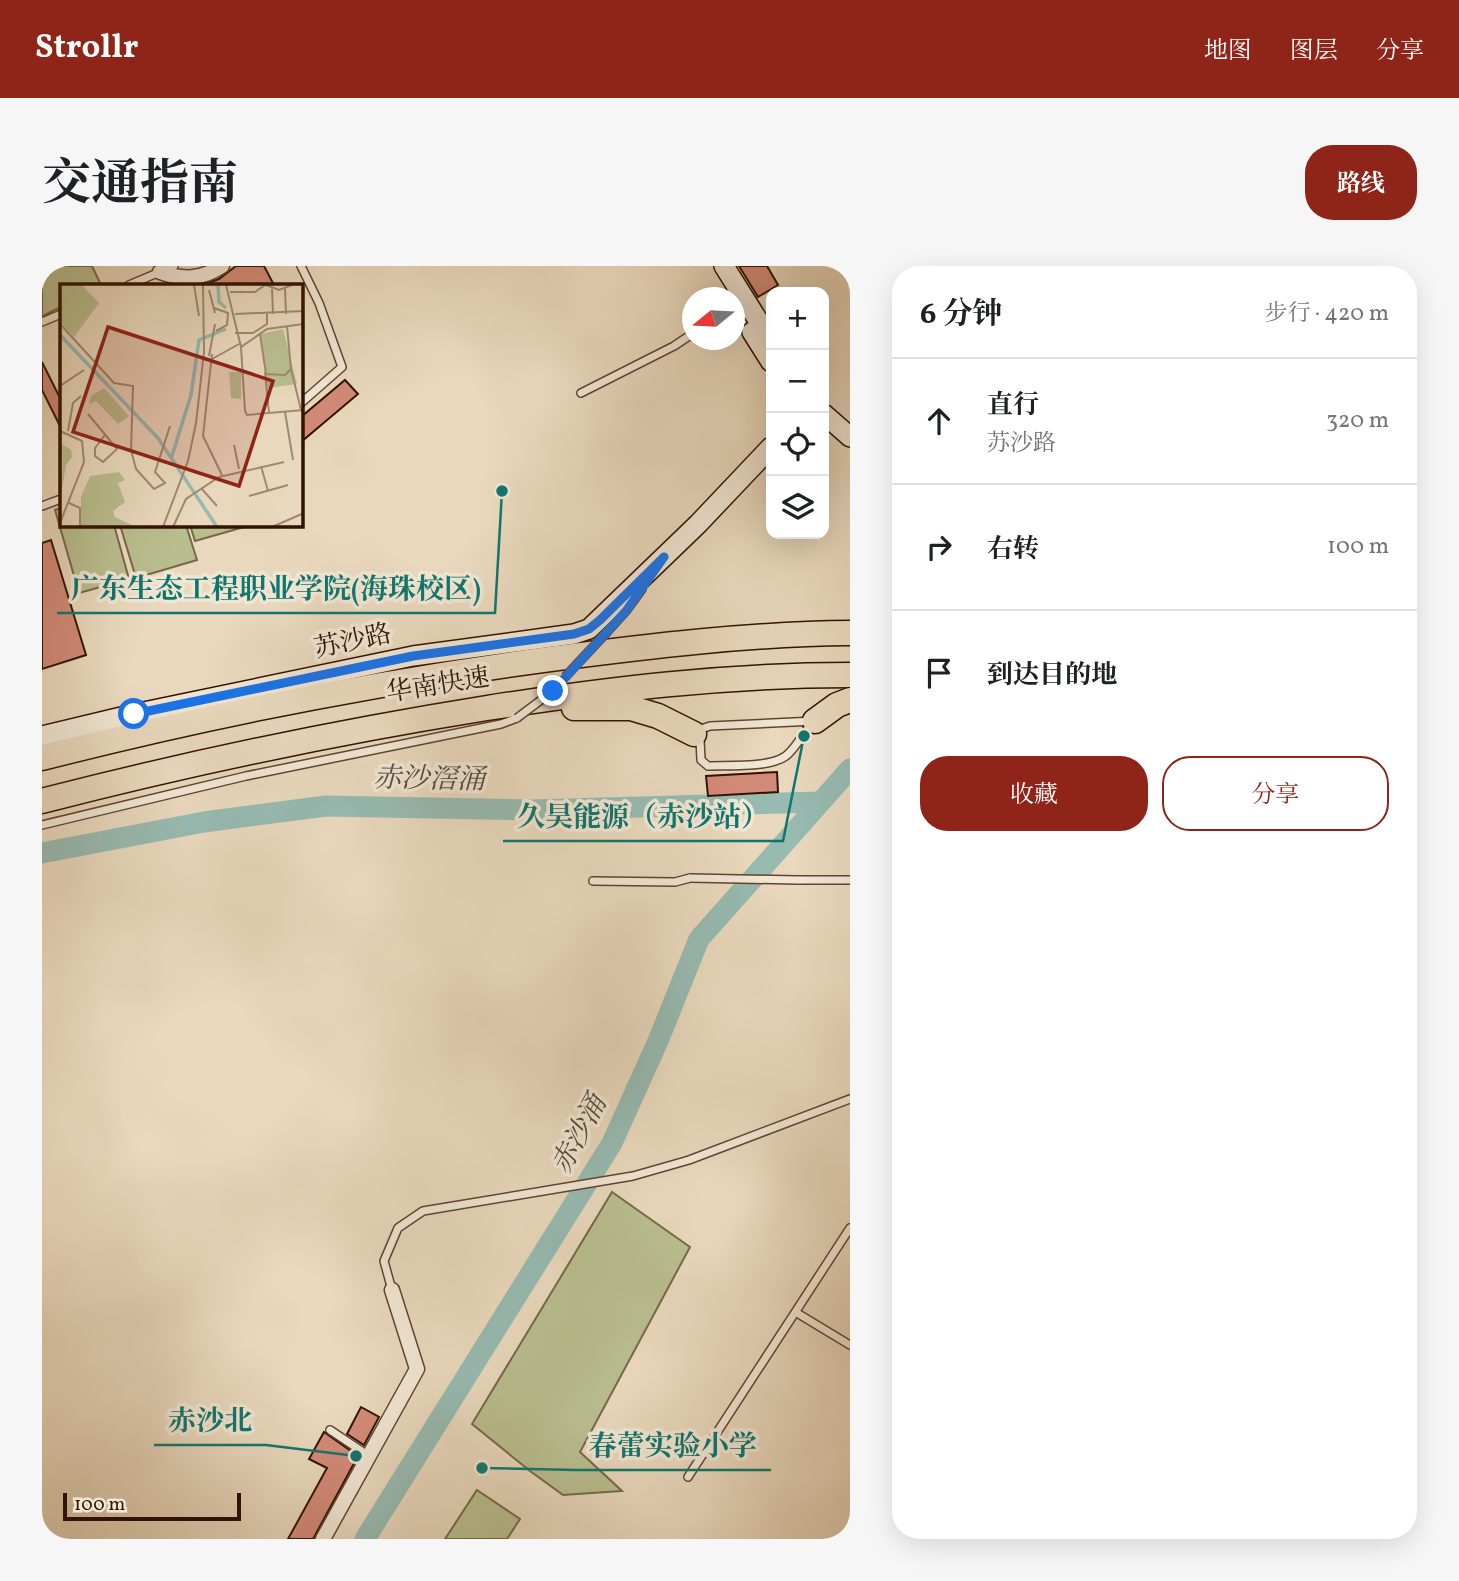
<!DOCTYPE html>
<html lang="zh">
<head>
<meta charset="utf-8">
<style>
	:root { --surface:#fff; --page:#f6f6f6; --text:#202124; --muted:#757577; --line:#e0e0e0; --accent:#8f2418 }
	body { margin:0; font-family:Vollkorn,"Noto Serif SC",serif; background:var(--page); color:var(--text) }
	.controls { position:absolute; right:21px; top:21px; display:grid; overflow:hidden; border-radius:14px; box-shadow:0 7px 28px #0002 }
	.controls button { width:63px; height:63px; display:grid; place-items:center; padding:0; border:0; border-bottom:2px solid var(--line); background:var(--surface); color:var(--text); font:35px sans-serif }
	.compass { position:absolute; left:640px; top:21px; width:63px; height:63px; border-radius:50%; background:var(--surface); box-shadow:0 7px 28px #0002; rotate:252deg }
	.scale { position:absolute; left:21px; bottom:18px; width:178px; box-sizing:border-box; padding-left:7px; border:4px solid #321300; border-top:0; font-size:19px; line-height:24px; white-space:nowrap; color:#321300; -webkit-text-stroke:5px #f1e6d4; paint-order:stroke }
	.stop { position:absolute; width:21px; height:21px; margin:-16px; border:5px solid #1a73e8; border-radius:50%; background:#fff }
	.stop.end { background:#1a73e8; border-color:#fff; box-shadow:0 2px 7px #0008 }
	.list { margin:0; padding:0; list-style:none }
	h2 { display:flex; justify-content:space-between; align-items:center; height:91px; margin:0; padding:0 28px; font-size:30px }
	h2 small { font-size:23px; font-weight:400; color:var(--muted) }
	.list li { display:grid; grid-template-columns:46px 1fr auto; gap:21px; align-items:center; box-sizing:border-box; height:126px; padding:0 28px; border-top:2px solid var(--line) }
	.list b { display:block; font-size:26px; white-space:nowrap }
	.list p { margin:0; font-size:23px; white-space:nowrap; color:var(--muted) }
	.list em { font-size:23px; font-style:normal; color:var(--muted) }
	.actions { display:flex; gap:14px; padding:21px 28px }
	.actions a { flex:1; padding:16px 0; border:2px solid var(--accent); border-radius:28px; text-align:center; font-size:24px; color:var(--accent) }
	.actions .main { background:var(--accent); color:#fff }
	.icon { flex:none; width:38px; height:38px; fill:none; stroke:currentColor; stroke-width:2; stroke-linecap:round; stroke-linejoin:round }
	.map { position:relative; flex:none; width:808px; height:1273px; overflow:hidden; border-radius:28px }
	header { display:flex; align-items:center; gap:42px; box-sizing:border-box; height:98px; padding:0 35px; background:var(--accent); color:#fff }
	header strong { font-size:33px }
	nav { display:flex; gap:38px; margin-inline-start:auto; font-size:24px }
	.intro { display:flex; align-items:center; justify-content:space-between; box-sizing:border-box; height:168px; padding:0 42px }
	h1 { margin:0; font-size:49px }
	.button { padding:18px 32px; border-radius:28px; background:var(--accent); color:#fff; font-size:24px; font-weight:700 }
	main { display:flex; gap:42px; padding:0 42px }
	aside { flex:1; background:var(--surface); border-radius:28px; box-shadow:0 7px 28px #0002 }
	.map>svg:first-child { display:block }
	.green { fill:#b9be8f; stroke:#766848; stroke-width:2 }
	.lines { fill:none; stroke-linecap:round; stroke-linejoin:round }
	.river { stroke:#97bab1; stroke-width:21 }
	.building { fill:#d28a78; stroke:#321300; stroke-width:2 }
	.lane-casing { stroke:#60442f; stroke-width:10 }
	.street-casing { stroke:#60442f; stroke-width:17 }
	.secondary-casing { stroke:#321300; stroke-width:22 }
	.highway-casing { stroke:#321300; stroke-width:27 }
	.lane { stroke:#f1e6d4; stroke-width:7 }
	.street { stroke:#f1e6d4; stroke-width:14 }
	.secondary { stroke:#f1e6d4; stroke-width:19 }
	.highway { stroke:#e9d8bd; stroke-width:24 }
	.lane-bridge-casing { stroke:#60442f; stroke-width:10; stroke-linecap:butt }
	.lane-bridge { stroke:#f1e6d4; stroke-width:7 }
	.route { stroke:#1a73e8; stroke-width:9 }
	.labels { text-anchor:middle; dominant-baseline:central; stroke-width:7; stroke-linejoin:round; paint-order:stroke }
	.street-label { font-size:26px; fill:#321300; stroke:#f1e6d4 }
	.water-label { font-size:28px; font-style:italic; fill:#554d3e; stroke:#f1e6d4 }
	.inset-river { fill:none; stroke:#97bab1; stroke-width:3.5 }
	.inset-road { fill:none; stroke:#a08971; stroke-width:2 }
	.view { fill:#8f2418; fill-opacity:0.15; stroke:#8f2418; stroke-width:3.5 }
	.inset-edge { fill:none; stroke:#321300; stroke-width:3.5 }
	.leader { fill:none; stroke:#0f766e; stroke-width:2.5 }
	.callout-dot { fill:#0f766e; stroke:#f1e6d4; stroke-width:2.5 }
	.callout-label { font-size:28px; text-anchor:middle; font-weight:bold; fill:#0f766e; stroke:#f1e6d4; stroke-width:7; stroke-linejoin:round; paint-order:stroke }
</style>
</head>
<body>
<header>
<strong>Strollr</strong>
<nav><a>地图</a><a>图层</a><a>分享</a></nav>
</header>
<div class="intro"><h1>交通指南</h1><a class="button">路线</a></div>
<main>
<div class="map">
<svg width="808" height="1273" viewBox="0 0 808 1273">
	<rect width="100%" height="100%" fill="#e9d8bd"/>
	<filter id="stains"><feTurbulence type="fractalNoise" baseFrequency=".00286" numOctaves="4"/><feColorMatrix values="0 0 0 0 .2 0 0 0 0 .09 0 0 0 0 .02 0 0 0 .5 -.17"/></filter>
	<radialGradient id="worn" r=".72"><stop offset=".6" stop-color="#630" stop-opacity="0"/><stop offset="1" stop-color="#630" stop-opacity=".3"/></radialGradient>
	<!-- green -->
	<g class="green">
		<polygon points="0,0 50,0 59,19 19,19 19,41 0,50"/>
		<polygon points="19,242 19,259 72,259 87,313 37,327 13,244"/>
		<polygon points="78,259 144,259 155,294 94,312"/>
		<polygon points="148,259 209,259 153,275"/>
		<polygon points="570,926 648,981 538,1186 580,1225 521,1229 488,1205 430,1158"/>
		<polygon points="435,1224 478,1253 465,1273 403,1273"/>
	</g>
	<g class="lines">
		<!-- river -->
		<g class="river">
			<polyline points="0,587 162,556 284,540 490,544 778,536"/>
			<polyline points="323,1273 570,877 616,775 657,673 808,503"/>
		</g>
	</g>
	<!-- building -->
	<g class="building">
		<polygon points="194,0 222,0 232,19 160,19 177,13"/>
		<polygon points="697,0 725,0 736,19 716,31"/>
		<polygon points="0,96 19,134 19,162 0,124"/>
		<polygon points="303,114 316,128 259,176 259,151"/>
		<polygon points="9,274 44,389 0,403 0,277"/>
		<polygon points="735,506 736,526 666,530 664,510"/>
		<polygon points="319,1141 337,1151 322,1179 305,1168"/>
		<polygon points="282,1166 316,1190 271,1273 246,1273 285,1202 267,1193"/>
	</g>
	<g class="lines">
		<defs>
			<g id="lane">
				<polyline points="259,0 277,37 300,101 259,137"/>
				<polyline points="87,19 132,0"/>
				<polyline points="692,39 693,39"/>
				<polyline points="0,56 19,48"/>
				<polyline points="539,127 632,80 650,68"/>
				<polyline points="0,240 19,233"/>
				<polyline points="566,365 584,345 600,323"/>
				<path d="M773 455C762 464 758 476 748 486 735 503 686 499 666 500L659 494 658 473 652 468 659 463 668 460Z"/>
				<polyline points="0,559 204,510 459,458 475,452"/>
				<polyline points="755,614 808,614"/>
				<polyline points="551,615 633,616 648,612"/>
				<polyline points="350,1024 342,995 356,962 381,945 591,910 647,894 808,833"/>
				<polyline points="755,1047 808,1079"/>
				<polyline points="288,1164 327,1190"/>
				<polyline points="646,1211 808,962"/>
			</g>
			<g id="street">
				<path d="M118 6C140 14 159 14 180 0"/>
				<polyline points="281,1273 375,1103 350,1024"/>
			</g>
			<g id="secondary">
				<polyline points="682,0 729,75"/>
				<polyline points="710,66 729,96"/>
				<polyline points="782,148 808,171"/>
				<polyline points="0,470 92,448 371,390 532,368 547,363 656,258 729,181"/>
			</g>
			<g id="highway">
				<polyline points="532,442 589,442 616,450 652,468"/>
				<polyline points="773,455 795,439 808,434"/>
				<path d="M0 492C167 449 337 416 508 393 608 380 707 368 808 367"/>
				<path d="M0 535C147 497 295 466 445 442 568 423 683 409 808 409"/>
			</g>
		</defs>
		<!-- lane casing -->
		<use href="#lane" class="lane-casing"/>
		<!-- street casing -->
		<use href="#street" class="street-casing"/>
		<!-- secondary casing -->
		<use href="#secondary" class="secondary-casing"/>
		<!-- highway casing -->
		<use href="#highway" class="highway-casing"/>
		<!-- lane -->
		<use href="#lane" class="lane"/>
		<!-- street -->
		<use href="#street" class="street"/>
		<!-- secondary -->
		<use href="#secondary" class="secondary"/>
		<!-- highway -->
		<use href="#highway" class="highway"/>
		<defs>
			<g id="lane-bridge">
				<polyline points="523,411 566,365"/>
				<polyline points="475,452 511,425"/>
				<polyline points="648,612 755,614"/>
			</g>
		</defs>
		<!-- lane-bridge casing -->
		<use href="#lane-bridge" class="lane-bridge-casing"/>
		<!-- lane-bridge -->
		<use href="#lane-bridge" class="lane-bridge"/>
	</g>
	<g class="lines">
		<!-- route -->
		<polyline class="route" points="92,448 371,390 532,368 547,363 558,354 622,291 584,345 511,425"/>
	</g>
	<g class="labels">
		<!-- street labels -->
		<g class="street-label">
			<text transform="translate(311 376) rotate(-12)">苏沙路</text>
			<text transform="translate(396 420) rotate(-9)">华南快速</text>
		</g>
		<!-- water labels -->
		<g class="water-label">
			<text transform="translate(387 514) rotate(1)">赤沙滘涌</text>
			<text transform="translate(538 869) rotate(-62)">赤沙涌</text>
		</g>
	</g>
	<!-- overview -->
	<g transform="translate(18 18)">
		<rect width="243" height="243" fill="#e9d8bd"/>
		<path d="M0 1H22L39 19 14 53 0 38ZM223 45 237 100 208 104 201 50ZM169 88H181V115L171 114ZM44 104 69 132 58 140 36 117 29 120 31 112ZM0 159 11 166 12 173 6 181 0 216ZM59 188 65 196 58 199 65 218 53 227 55 233 76 243H21V213L30 192Z" fill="#b9be8f"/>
		<path class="inset-river" d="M158 1 159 18 166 24M0 51 98 154 157 243M111 175 131 111 139 56 166 45"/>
		<path class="inset-road" d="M134 1 139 32M166 1 181 63 207 45 243 40 244 44M206 1 219 6 232 1M212 5 213 30M225 5 226 30M149 6 155 29M170 8H195L205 1M154 24 168 29 167 41 156 47M175 30 244 27M0 40 54 99 73 102 71 166 76 185 94 205 105 199 95 188 110 142M175 49H193L207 40V30M200 50 206 90 225 91 231 85 227 42M181 63 185 127 187 131 209 129M152 70 143 152 162 191M149 72 155 40M152 75 179 60M231 85 241 126M205 88 209 129 244 126M0 102 24 86M225 128 233 176M28 130 57 165 43 178 35 172V164L45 151M0 147 22 157 24 178 0 239M8 147 13 119 21 112M174 161 179 185M201 182 208 207M141 204 157 222M189 212 228 201M9 219 20 224V243M103 243 128 177 136 139 144 68 143 1M113 243 126 215 159 193 224 178M212 243 244 229"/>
		<path class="view" d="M48 43 213 97 179 202 13 148Z"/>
		<rect width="243" height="243" class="inset-edge"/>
	</g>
	<!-- callouts -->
	<path class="leader" d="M460 225L453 347H15M762 470L741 575H461M314 1190L224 1179H112M440 1202L533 1204H729"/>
	<g class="callout-dot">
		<circle cx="460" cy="225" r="7"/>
		<circle cx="762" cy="470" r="7"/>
		<circle cx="314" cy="1190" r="7"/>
		<circle cx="440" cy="1202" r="7"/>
	</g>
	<g class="callout-label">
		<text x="234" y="332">广东生态工程职业学院(海珠校区)</text>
		<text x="601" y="560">久昊能源（赤沙站）</text>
		<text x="168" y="1164">赤沙北</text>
		<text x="631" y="1189">春蕾实验小学</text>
	</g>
	<rect width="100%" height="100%" filter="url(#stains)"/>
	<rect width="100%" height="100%" fill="url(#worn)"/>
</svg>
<div class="controls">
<button>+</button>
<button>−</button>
<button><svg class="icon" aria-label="locate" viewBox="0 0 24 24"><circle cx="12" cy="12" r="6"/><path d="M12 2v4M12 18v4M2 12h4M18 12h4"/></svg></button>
<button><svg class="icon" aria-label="layers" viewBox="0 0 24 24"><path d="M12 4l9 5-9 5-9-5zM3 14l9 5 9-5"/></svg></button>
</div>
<svg class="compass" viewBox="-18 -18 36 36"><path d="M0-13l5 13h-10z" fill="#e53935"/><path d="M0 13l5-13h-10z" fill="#757577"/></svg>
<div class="scale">100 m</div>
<div class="stop" style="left:92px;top:448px"></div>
<div class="stop end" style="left:511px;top:425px"></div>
</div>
<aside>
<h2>6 分钟<small>步行 · 420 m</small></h2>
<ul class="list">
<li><svg class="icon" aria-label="ahead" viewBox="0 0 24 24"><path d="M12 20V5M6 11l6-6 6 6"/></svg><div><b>直行</b><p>苏沙路</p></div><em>320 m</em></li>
<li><svg class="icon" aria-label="right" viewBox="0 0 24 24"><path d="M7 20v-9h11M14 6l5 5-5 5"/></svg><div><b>右转</b></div><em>100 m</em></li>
<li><svg class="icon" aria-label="arrive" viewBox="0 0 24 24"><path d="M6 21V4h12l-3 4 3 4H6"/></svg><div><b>到达目的地</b></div></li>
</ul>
<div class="actions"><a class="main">收藏</a><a>分享</a></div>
</aside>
</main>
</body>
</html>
